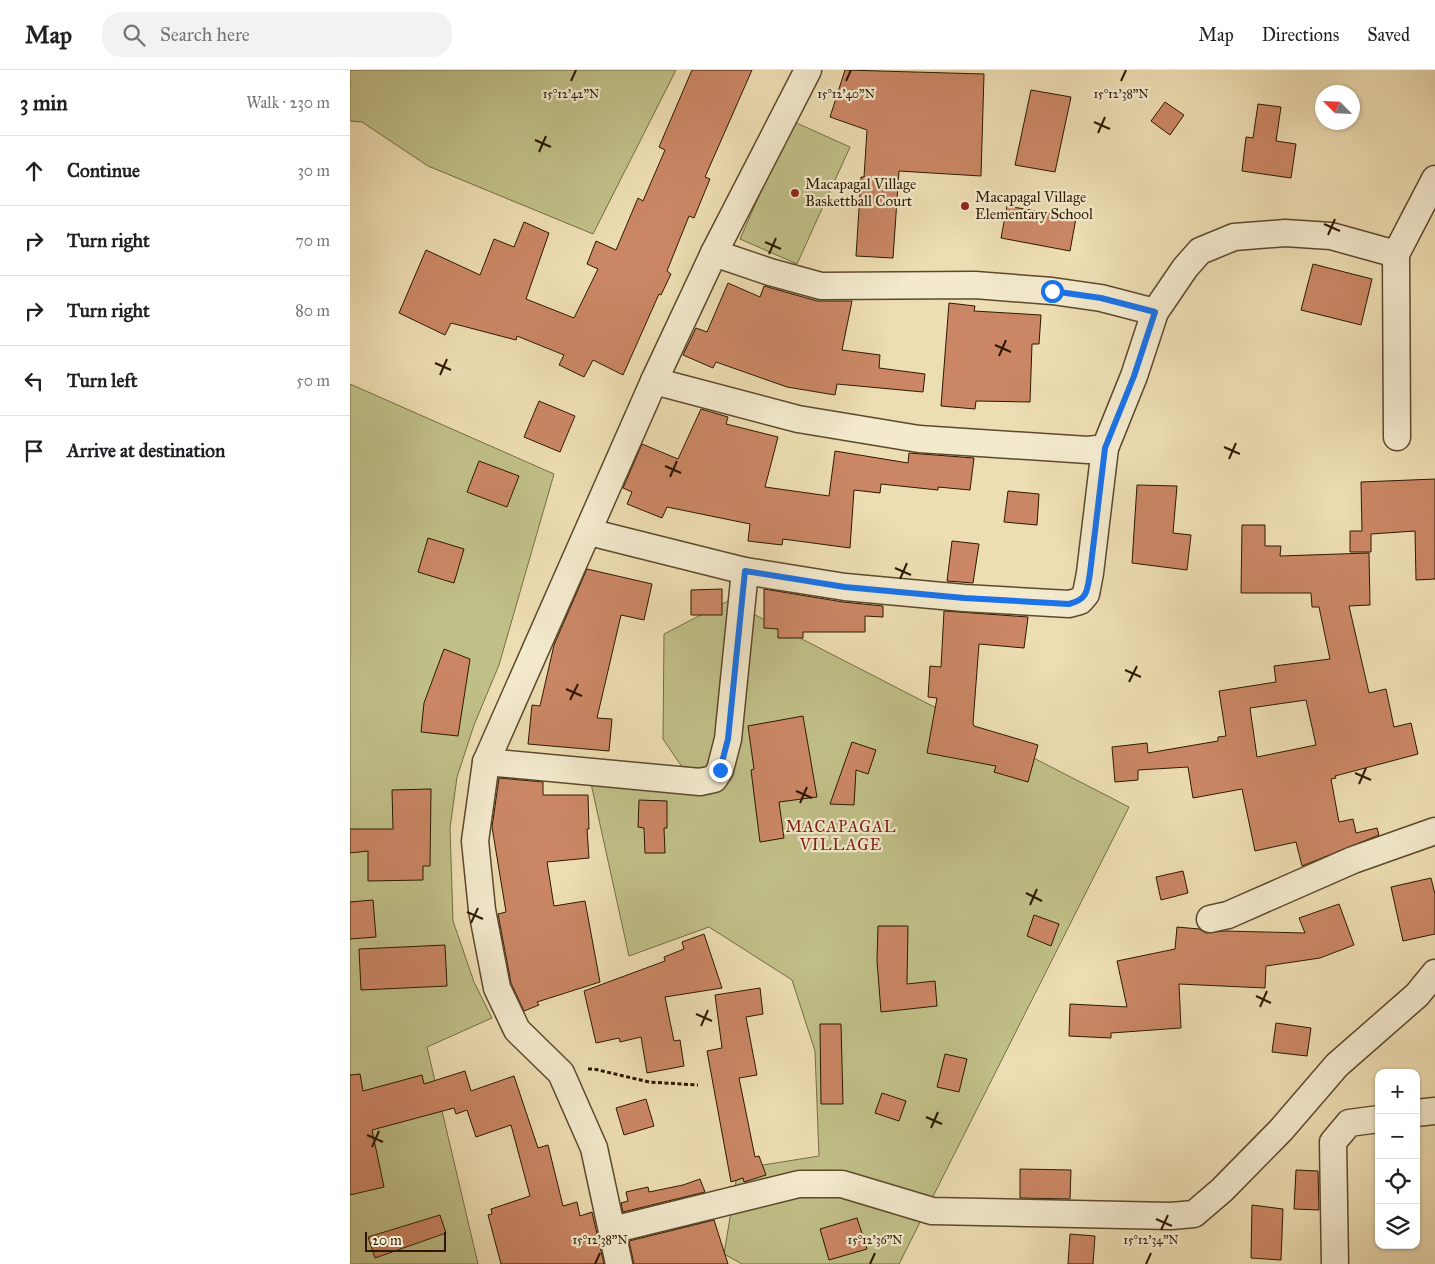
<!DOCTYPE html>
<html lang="en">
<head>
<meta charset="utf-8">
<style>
	:root { --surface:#fff; --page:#f2f2f2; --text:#202124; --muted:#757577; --line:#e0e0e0 }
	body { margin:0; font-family:"IM FELL Great Primer",serif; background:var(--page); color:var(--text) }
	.controls { position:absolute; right:15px; bottom:15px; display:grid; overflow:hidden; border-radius:10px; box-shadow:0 1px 4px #0004 }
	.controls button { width:45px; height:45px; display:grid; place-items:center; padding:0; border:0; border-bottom:1px solid var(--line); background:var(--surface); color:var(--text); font:25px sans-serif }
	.compass { position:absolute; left:965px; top:15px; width:45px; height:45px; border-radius:50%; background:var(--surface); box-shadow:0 1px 4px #0004; rotate:294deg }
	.scale { position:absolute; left:15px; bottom:12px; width:81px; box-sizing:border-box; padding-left:5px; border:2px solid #2c1800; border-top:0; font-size:14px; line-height:18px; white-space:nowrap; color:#2c1800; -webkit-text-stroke:4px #f3e9cd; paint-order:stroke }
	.stop { position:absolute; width:15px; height:15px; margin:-11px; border:4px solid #1a73e8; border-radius:50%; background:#fff }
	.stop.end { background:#1a73e8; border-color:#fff; box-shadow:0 1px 5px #0008 }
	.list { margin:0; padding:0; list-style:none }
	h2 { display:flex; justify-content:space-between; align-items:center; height:65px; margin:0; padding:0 20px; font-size:21px }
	h2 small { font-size:16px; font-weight:400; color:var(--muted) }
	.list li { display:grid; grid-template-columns:32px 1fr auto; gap:15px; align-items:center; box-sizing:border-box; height:70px; padding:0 20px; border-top:1px solid var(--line) }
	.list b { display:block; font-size:19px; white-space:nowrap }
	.list em { font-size:16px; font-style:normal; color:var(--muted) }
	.icon { flex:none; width:28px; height:28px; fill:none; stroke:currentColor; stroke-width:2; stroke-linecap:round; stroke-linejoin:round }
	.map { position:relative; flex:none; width:1085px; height:1194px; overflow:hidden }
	header { display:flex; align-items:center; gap:30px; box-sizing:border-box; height:70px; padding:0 25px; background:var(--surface); border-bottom:1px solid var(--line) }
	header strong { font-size:24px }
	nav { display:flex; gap:28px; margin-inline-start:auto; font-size:18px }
	.search { width:350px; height:45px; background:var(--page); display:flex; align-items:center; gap:12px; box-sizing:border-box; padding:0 18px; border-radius:20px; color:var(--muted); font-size:19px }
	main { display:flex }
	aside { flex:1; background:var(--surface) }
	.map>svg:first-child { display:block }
	.green { fill:#c0bf87; stroke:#766c44 }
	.building { fill:#cb8765; stroke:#2c1800; fill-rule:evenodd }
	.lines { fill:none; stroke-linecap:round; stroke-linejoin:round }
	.street-casing { stroke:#5c492c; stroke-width:29 }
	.path { stroke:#2c1800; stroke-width:3; stroke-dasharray:4 2.5; stroke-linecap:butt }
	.street { stroke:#f3e9cd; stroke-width:26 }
	.route { stroke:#1a73e8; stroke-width:6 }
	.ticks { fill:none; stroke:#2c1800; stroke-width:2 }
	.poi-dot { fill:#8f2418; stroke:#f3e9cd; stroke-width:2 }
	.labels { text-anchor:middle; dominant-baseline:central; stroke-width:4.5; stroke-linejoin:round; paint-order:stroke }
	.poi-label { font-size:15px; fill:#2c1800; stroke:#f3e9cd; text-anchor:start }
	.neighbourhood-label { font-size:16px; letter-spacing:1px; fill:#7a1f14; stroke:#f3e9cd }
	.ticks-label { font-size:12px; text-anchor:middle; fill:#2c1800; stroke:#f3e9cd; stroke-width:4.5; stroke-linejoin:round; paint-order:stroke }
</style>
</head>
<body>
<header>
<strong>Map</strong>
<div class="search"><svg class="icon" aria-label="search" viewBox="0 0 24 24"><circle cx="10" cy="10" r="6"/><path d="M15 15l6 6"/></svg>Search here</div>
<nav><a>Map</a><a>Directions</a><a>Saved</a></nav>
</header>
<main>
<aside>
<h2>3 min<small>Walk · 230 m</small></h2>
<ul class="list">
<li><svg class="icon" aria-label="ahead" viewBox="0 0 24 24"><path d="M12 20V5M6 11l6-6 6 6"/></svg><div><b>Continue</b></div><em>30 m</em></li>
<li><svg class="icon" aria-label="right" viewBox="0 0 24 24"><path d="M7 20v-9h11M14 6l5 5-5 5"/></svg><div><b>Turn right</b></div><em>70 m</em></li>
<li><svg class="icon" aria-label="right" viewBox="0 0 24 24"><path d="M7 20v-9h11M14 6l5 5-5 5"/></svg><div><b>Turn right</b></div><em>80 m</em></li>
<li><svg class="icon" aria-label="left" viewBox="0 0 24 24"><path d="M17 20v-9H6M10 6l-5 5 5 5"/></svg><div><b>Turn left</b></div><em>50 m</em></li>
<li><svg class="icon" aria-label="arrive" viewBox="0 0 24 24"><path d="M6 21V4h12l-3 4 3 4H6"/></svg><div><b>Arrive at destination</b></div></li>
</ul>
</aside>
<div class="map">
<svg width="1085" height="1194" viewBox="0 0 1085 1194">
	<rect width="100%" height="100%" fill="#edddb2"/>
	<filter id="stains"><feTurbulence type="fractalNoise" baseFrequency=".004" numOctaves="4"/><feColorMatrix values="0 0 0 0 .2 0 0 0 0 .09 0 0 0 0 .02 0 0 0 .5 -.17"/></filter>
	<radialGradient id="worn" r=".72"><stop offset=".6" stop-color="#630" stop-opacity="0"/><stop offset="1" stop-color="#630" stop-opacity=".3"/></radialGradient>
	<!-- green -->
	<g class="green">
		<polygon points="0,0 326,0 243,164 78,96 12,52 0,51"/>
		<polygon points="442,51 500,77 447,194 390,169"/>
		<polygon points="0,314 204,404 149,595 124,655 107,707 100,758 103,851 124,912 142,948 77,977 128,1194 0,1194"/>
		<polygon points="378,531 779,737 549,1194 392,1194 374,1184 388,1099 469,1086 465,981 442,910 359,857 279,886 240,709 347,719 313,669 314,564"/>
	</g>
	<!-- building -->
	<g class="building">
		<polygon points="342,0 402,0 355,107 360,109 344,148 339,146 317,201 321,204 311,225 309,224 273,305 243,290 234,307 209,295 214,285 167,266 166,270 101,253 95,265 49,243 76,180 130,205 144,169 164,177 174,152 199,163 176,229 224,248 248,199 237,194 246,171 266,180 288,128 293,131 315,80 309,77"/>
		<polygon points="495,0 634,4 631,106 549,101 543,188 506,186 511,107 514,107 517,60 480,47"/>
		<polygon points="681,20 721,27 705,102 665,95"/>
		<polygon points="815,32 834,45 820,65 801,51"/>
		<polygon points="908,34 931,37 926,71 946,74 941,108 892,101 896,67 903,68"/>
		<polygon points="657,136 726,148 720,181 651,168"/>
		<polygon points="963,194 1022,209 1011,255 951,240"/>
		<polygon points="378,213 410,227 414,216 467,231 502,231 492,280 530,285 529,298 575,304 573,322 487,314 485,325 437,317 366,292 363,298 333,285 346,258 357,262"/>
		<polygon points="599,233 625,236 624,241 691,245 689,274 682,274 680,332 626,331 625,339 591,336"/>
		<polygon points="189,331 225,346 210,382 174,367"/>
		<polygon points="351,339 378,347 376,354 428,367 415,417 479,426 485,381 558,393 559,383 624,388 620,420 588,417 588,420 531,414 530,423 504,420 500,478 433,469 432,475 398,471 400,454 317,437 312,448 277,434 282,422 273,418 292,374 328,389"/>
		<polygon points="129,391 169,406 157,437 117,422"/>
		<polygon points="1085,409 1085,509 1066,510 1065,461 1021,464 1021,482 1000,482 1000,461 1012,461 1011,412"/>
		<polygon points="787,415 827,416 823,463 841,465 837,500 782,493"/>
		<polygon points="658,421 689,424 687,455 654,452"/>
		<path d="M892 455H915V476H931L930 486 1019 483 1020 535 999 536 1019 623 1036 619 1044 657 1061 653 1068 684 985 706 986 708 981 709 989 752 1003 749 1006 763 1027 758 1029 765 952 796 946 772 905 781 892 719 843 728 838 697 788 700V710L765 712 762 677 797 673 798 683 868 671V667L876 666 869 621 926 612 924 596 980 589 969 537H962L961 523H891ZM956 630 966 675 907 687 900 638Z"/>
		<polygon points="78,468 114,479 104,513 68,502"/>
		<polygon points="602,471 629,474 623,513 597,511"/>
		<polygon points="237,499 302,514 294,550 271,545 247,648 262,649 259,681 178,674 182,635 190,636 204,575"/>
		<polygon points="372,519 372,545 341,545 341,520"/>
		<polygon points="414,519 493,532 533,536 533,547 515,546 515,562 453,562 453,568 428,568 428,559 414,558"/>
		<polygon points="594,541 678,547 674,578 629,574 623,653 624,656 688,675 678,712 644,702 646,696 577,683 587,628 578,627 580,596 591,597"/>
		<polygon points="94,579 120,589 108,666 71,662 74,633"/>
		<polygon points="453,646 467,727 429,732 434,768 410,772 401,700 404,699 398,656"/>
		<polygon points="502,672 526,680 518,704 506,700 504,735 480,734"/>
		<polygon points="149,708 193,712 193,725 238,725 239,759 237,759 239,788 197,792 204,836 235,831 250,912 187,932 189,935 174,941 161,913 148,844 156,842 142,757"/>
		<polygon points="81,719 80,796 73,796 73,810 18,811 18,781 0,783 0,759 43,759 42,720"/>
		<polygon points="289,730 317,731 317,758 314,758 315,783 295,783 294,758 288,757"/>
		<polygon points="833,801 838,823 811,830 806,807"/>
		<polygon points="1081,808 1085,824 1085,864 1053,871 1041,817"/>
		<polygon points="23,830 26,867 0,869 0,832"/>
		<polygon points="989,834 1004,875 970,888 916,896 915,918 829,914 831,958 761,963 761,968 719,966 720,934 777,937 767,891 825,879 827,857 849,859 856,863 874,861 955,863 949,848"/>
		<polygon points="684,845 709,854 701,876 677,866"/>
		<polygon points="528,856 558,856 557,914 585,911 587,936 531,942 527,891"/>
		<polygon points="354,864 372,918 315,927 324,971 330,970 334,996 297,1003 291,967 270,972 269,968 246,973 234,921 315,891 314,887 334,879 332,872"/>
		<polygon points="95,875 97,916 11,920 9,879"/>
		<polygon points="410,918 413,944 396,947 407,1005 389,1008 405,1087 409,1086 416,1105 394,1112 393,1108 381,1112 357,981 372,978 365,925"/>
		<polygon points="926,953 961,958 957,986 922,982"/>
		<polygon points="470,954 491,954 493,1034 471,1034"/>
		<polygon points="595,984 617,989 609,1022 587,1017"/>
		<polygon points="115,1001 121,1021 164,1006 188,1078 198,1075 213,1136 227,1132 230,1146 242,1142 254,1194 151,1194 138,1145 142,1144 141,1139 180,1126 161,1055 126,1067 117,1040 106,1044 104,1038 22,1060 34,1117 0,1125 0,1005 10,1004 13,1021 72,1005 74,1014"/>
		<polygon points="532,1023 556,1031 549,1051 525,1043"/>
		<polygon points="296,1029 304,1056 274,1065 266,1038"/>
		<polygon points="670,1099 721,1100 720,1129 670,1128"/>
		<polygon points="946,1100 968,1101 969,1140 944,1139"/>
		<polygon points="350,1109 355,1122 273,1142 271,1133 278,1131 276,1122 298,1117 299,1122 333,1115"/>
		<polygon points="902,1135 933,1139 931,1190 901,1188"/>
		<polygon points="90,1145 96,1163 25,1188 18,1167"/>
		<polygon points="507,1148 517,1179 479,1190 470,1159"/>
		<polygon points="364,1150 378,1194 284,1194 279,1171"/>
		<polygon points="720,1164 745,1166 743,1194 718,1194"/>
	</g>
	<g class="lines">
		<defs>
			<g id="street">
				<polyline points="364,183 420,202 471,216 625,215 702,221 751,228 805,242"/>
				<polyline points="304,311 448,349 569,369 738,380 755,378 784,306 805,242 835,198 850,181 884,167 935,163 981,166 1046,184"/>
				<polyline points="1047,367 1046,184 1085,109"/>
				<polyline points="239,462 395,501 495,517 614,528 719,534 730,531 736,524 740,503 755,378"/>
				<polyline points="136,692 350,712 364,709 370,700 378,669 395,501"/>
				<polyline points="860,849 878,845 1003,790 1085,761"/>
				<polyline points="1066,1043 1085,1041"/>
				<polyline points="262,1160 449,1114 492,1114 582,1141 821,1146 844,1144 872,1120 931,1060 987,995 1067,925 1085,903"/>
				<polyline points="269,1194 244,1078 211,1003 167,960 147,918 132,840 125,771 136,692 304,311 364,183 458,0"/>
				<polyline points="985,1194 983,1072 999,1053 1029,1049"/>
			</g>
		</defs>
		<!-- street casing -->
		<use href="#street" class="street-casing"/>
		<!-- path -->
		<polyline class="path" points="238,999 244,999 299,1012 348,1015"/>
		<!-- street -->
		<use href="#street" class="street"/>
	</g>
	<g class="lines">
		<!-- route -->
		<path class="route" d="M370 700 378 669 395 501 495 517 614 528 719 534C738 529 737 521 740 503L755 378 784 306 805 242 751 228 702 221"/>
	</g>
	<!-- ticks -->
	<path class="ticks" d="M221 11 226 0M496 11 501 0M771 11 776 0M744 52 760 59M748 63 755 47M185 70 201 77M189 82 196 66M974 154 990 161M978 165 985 149M415 172 431 179M419 184 426 168M645 275 661 282M649 286 656 270M85 293 101 300M90 305 97 289M874 377 890 384M879 389 886 373M315 396 331 403M320 407 327 391M545 498 561 505M550 509 557 493M775 600 791 607M779 612 787 596M216 619 232 626M220 630 228 614M1005 703 1021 710M1009 714 1016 698M446 721 462 728M450 733 457 717M676 823 692 831M680 835 687 819M117 842 133 849M121 853 128 838M906 926 921 933M910 937 917 921M346 944 362 951M351 956 358 940M576 1047 592 1054M581 1058 588 1042M17 1065 33 1072M22 1077 29 1061M806 1149 822 1156M811 1160 818 1145M245 1194 250 1183M520 1194 525 1183M796 1194 801 1183"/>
	<!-- markers -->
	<g class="poi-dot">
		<circle cx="445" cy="123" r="5"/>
		<circle cx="615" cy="136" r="5"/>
	</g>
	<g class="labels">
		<!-- poi labels -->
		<g class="poi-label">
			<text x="455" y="114">Macapagal Village<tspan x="455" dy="17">Baskettball Court</tspan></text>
			<text x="625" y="127">Macapagal Village<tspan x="625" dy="17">Elementary School</tspan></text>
		</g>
		<!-- neighbourhood labels -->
		<g class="neighbourhood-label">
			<text x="491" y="756">MACAPAGAL<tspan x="491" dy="18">VILLAGE</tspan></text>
		</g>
	</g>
	<g class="ticks-label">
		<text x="221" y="28">15°12'42"N</text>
		<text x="496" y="28">15°12'40"N</text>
		<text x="771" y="28">15°12'38"N</text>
		<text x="250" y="1174">15°12'38"N</text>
		<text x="525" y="1174">15°12'36"N</text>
		<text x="801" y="1174">15°12'34"N</text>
	</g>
	<rect width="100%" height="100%" filter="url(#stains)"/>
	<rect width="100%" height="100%" fill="url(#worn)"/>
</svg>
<div class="controls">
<button>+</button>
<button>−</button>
<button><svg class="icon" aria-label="locate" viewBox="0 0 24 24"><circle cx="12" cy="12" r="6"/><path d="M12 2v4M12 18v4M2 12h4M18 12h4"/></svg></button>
<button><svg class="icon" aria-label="layers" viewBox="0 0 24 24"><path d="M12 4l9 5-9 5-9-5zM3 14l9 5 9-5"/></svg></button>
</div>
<svg class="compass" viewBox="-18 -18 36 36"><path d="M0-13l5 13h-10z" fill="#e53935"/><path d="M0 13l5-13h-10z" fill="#757577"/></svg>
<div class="scale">20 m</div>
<div class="stop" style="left:702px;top:221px"></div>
<div class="stop end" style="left:370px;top:700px"></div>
</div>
</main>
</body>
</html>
